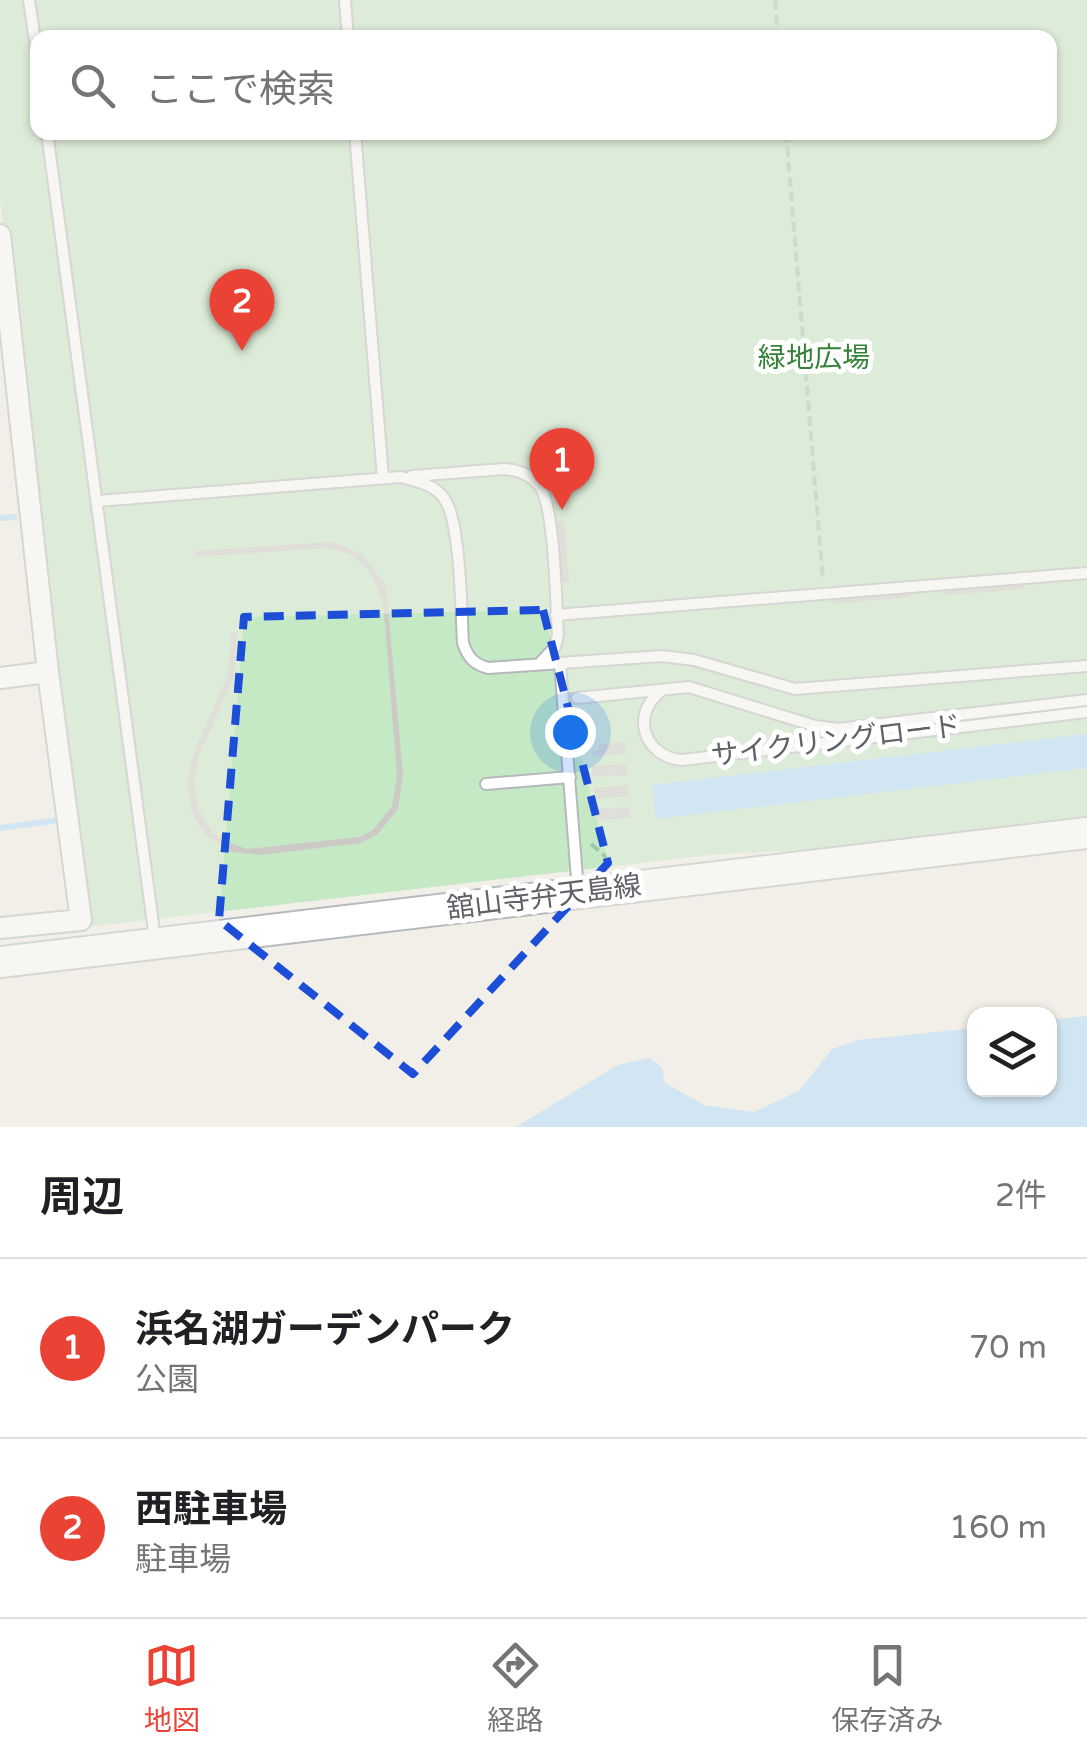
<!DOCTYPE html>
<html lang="ja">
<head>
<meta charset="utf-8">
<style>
	:root { --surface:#fff; --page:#f2f2f2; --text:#202124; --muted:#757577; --line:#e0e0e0; --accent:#ea4335 }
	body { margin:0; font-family:"Varela Round","Noto Sans JP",sans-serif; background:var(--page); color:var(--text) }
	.controls { position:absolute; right:30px; bottom:30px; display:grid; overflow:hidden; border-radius:20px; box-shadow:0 2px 8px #0004 }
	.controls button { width:90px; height:90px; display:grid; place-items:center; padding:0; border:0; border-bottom:2px solid var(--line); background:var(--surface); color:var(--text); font:50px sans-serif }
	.you { position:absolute; left:570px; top:732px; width:35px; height:35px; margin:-25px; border:8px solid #fff; border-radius:50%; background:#1a73e8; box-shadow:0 0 0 15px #1a73e833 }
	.badge { display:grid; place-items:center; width:65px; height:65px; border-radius:50%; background:var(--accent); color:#fff; font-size:32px; font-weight:700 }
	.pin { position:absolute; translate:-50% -82px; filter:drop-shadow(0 2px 5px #0008) }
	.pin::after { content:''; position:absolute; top:52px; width:35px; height:30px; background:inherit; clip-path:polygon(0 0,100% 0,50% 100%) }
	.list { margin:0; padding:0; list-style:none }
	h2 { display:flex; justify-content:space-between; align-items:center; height:130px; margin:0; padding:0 40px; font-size:42px }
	h2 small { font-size:32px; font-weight:400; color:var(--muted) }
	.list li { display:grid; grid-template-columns:65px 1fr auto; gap:30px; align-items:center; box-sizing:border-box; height:180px; padding:0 40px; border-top:2px solid var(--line) }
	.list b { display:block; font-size:38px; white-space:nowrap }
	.list p { margin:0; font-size:32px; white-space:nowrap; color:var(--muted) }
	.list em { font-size:32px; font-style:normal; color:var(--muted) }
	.icon { flex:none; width:55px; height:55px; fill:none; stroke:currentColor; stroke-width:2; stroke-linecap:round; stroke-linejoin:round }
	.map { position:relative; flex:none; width:1087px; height:1127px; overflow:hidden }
	.search { position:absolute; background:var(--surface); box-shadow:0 2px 8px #0004; left:30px; right:30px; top:30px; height:110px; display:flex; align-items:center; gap:25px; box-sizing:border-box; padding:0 35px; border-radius:20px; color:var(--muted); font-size:38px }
	.sheet { height:490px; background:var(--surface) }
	nav { display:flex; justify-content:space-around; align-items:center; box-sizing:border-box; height:140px; border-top:2px solid var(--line); background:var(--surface); font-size:28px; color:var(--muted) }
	nav a { display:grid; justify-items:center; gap:5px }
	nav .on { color:var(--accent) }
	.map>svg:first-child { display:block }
	.green { fill:#c5e8c5; fill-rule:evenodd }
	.water { fill:#aadaff }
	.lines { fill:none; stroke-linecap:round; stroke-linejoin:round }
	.stream { stroke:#aadaff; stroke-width:6 }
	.building { fill:#cccac5 }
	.service-casing { stroke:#b5b8bc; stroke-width:14 }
	.minor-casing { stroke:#b5b8bc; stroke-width:24 }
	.secondary-casing { stroke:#b6babf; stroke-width:34 }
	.path { stroke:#9cc7a9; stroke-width:4; stroke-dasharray:10 5; stroke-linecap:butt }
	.service { stroke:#fff; stroke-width:10 }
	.minor { stroke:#fff; stroke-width:20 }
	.secondary { stroke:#fff; stroke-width:30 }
	.marked { fill:none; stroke:#1d4ed8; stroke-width:8; stroke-dasharray:20 12; stroke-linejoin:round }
	.labels { text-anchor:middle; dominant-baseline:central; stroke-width:10; stroke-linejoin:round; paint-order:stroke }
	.park-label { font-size:28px; fill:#348238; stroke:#fff }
	.street-label { font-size:28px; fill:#5f6368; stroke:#fff }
</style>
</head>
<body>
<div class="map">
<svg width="1087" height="1127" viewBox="0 0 1087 1127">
	<rect width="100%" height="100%" fill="#f1efe8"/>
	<!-- green -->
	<path class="green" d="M0 0H1087V821L877 847 719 854 86 927 0 200ZM38 38H1050V132H38Z"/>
	<!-- water -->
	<g class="water">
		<polygon points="1087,734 1087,768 656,819 652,785"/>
		<polygon points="1087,1016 1087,1127 516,1127 618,1065 649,1058 662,1067 665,1083 704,1105 754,1112 799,1091 832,1049 859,1040 974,1028 974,1090 1050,1090 1050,1020"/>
	</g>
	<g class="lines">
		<!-- stream -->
		<g class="stream">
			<polyline points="0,518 14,517"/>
			<polyline points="0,828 60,820"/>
		</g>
	</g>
	<!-- building -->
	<g class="building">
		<polygon points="564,520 569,582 562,582 557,521"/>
		<polygon points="327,542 340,544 364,556 386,586 403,775 398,809 377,835 361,843 261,855 232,852 207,836 198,824 191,811 188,782 193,754 228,675 231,632 237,633 234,677 199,755 194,782 198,809 212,831 222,840 247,849 359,837 373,830 392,806 397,776 383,600 368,569 350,554 327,548 195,557 195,551"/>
		<polygon points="1024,581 1024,589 943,595 943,588"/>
		<polygon points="911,590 912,597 831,604 830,597"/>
		<polygon points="625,742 625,754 592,756 591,751 599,750 599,744"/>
		<polygon points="626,764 627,775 593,777 592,766"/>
		<polygon points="628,785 629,796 595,799 594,788"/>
		<polygon points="630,807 630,818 597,820 596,809"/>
	</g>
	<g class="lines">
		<defs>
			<g id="service">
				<polyline points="29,0 38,60"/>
				<polyline points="345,0 348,38"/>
				<polyline points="47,132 155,939"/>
				<polyline points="355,132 383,478"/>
				<path d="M412 476 504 469C518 470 530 474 539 485 555 505 556 605 558 635L555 647 541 662"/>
				<path d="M97 501 401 477C416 481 433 484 443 497 461 518 461 612 463 643 468 658 474 664 488 668L662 656 694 660 795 689 1087 666"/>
				<polyline points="556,615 1087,573"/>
				<polyline points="560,663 578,891"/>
				<path d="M660 692C630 716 645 757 682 760L1087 712"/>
				<polyline points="577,698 689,687 815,726 837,729 1087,700"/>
				<polyline points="486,784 570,777"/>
			</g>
			<g id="minor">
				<polyline points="0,235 48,672 81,920 0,928"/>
				<polyline points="0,678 48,672"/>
			</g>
			<polyline id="secondary" points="0,962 1087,833"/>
		</defs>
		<!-- service casing -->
		<use href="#service" class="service-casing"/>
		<!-- minor casing -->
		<use href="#minor" class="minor-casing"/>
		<!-- secondary casing -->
		<use href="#secondary" class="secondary-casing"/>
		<!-- path -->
		<g class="path">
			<polyline points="775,0 778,38"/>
			<polyline points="786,132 823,581"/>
			<polyline points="591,844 611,861"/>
		</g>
		<!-- service -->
		<use href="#service" class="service"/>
		<!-- minor -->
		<use href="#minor" class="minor"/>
		<!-- secondary -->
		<use href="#secondary" class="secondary"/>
	</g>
	<!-- marked area -->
	<path d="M0 0H1087V1127H0ZM543 610 608 863 413 1074 219 920 244 617Z" fill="#f1efe8" fill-opacity=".55" fill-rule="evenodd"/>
	<path class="marked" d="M543 610 608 863 413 1074 219 920 244 617Z"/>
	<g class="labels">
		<!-- park labels -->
		<g class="park-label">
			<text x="814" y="358">緑地広場</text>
		</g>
		<!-- street labels -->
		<g class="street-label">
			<text transform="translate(836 741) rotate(-7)">サイクリングロード</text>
			<text transform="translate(544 897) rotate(-7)">舘山寺弁天島線</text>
		</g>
	</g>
</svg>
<div class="controls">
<button><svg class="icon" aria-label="layers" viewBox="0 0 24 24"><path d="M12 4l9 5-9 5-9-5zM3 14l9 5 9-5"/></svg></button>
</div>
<div class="you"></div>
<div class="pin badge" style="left:562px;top:510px">1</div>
<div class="pin badge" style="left:242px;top:351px">2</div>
<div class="search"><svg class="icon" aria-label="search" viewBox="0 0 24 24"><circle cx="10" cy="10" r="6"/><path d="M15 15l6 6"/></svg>ここで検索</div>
</div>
<section class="sheet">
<h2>周辺<small>2件</small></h2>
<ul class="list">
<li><span class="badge">1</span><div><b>浜名湖ガーデンパーク</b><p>公園</p></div><em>70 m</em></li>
<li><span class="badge">2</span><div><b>西駐車場</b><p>駐車場</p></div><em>160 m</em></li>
</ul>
</section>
<nav>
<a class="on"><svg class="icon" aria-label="map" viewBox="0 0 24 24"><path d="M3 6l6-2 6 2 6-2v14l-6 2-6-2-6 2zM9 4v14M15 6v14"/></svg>地図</a>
<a><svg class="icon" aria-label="directions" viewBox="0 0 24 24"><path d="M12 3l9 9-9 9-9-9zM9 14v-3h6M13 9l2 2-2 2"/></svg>経路</a>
<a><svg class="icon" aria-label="saved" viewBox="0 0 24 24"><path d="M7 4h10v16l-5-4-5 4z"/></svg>保存済み</a>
</nav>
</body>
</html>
